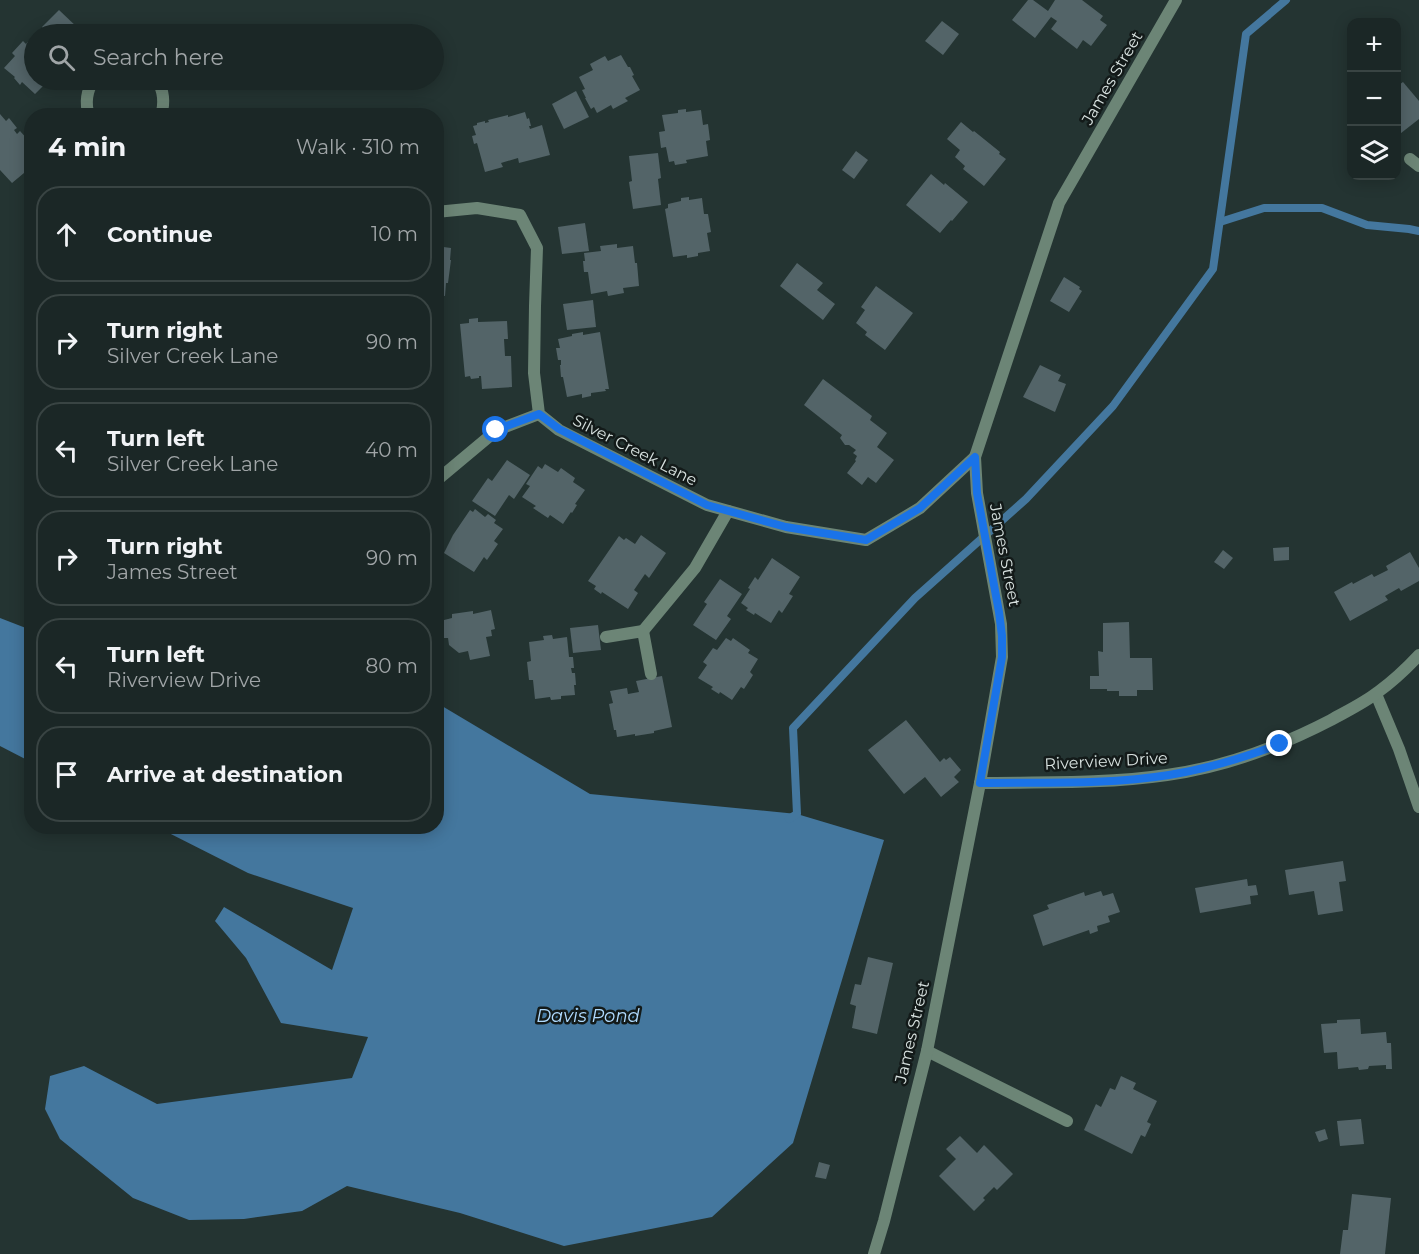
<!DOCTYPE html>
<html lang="en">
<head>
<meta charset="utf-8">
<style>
	:root { --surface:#1b2726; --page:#283332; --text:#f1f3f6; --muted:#a0a5a7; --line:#394443 }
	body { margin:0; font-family:Montserrat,sans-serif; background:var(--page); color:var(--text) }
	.controls { position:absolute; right:18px; top:18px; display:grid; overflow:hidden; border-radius:12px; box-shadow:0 3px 15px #0003 }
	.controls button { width:54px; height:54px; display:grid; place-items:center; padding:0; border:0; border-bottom:2px solid var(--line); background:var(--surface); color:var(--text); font:30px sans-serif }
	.stop { position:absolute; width:18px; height:18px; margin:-14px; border:4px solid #1a73e8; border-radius:50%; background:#fff }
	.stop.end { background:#1a73e8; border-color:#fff; box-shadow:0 2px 6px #0008 }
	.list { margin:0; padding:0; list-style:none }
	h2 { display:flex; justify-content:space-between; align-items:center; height:78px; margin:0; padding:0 24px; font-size:26px }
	h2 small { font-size:20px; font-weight:400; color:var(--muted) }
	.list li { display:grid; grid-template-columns:39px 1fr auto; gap:18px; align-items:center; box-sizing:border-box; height:96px; margin:0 12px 12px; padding:0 12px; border:2px solid var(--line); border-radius:24px }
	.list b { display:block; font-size:22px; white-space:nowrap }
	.list p { margin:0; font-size:20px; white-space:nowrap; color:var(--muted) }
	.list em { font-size:20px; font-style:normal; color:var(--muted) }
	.icon { flex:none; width:33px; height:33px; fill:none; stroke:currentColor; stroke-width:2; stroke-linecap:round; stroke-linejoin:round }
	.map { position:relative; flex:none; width:1419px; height:1254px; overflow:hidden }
	.search { position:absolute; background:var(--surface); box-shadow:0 3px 15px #0003; left:24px; top:24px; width:420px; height:66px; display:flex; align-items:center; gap:15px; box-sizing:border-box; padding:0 21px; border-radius:33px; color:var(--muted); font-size:22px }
	.panel { position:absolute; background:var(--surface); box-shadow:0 3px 15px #0003; left:24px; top:108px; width:420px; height:726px; border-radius:24px }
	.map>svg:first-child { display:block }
	.water { fill:#44779e }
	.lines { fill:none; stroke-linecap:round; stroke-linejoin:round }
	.stream { stroke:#44779e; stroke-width:8 }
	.building { fill:#536468 }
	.service { stroke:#6c8576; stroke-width:12 }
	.minor { stroke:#6c8576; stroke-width:12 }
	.route { stroke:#1a73e8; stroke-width:8 }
	.labels { text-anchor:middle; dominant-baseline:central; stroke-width:5; stroke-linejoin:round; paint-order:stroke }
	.street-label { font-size:16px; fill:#d8e2e0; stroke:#131a19 }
	.water-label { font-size:18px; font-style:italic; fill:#b0dbff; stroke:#131a19 }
</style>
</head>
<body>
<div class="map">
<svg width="1419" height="1254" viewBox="0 0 1419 1254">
	<rect width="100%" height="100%" fill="#243432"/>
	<!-- water -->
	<g class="water">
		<polygon points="0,618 31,630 31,762 0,746"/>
		<polygon points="437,703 590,794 797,814 884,840 793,1143 712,1217 564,1246 460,1213 347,1186 302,1211 244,1219 189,1220 133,1198 60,1139 45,1109 50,1076 84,1066 157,1104 352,1078 368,1037 281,1023 246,958 215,921 224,907 332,970 353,908 248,873 157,827 436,826"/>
	</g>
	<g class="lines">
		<!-- stream -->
		<g class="stream">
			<polyline points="1220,222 1264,208 1322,208 1367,225 1409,229 1419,231"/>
			<polyline points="789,819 797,814 793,728 915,598 1026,499 1113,406 1213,269 1246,34 1286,0"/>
		</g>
	</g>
	<!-- building -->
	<g class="building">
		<polygon points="1028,0 1033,0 1048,11 1055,0 1082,0 1103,16 1100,20 1107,25 1091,46 1083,40 1077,49 1051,29 1057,21 1051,17 1035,38 1012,20"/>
		<polygon points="59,10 79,29 74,34 50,34 42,27"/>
		<polygon points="942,21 959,34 943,55 925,41"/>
		<polygon points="34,35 34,80 54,80 48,87 45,84 35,94 22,82 20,85 14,78 15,77 4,68 15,56 12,53 23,41 26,44"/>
		<polygon points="621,55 628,67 630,67 634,75 632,76 640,90 625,98 628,101 613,109 611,105 597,113 594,107 591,109 585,98 586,98 582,90 585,89 579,77 593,70 590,64 605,56 608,61"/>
		<polygon points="1403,82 1419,101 1419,119 1396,137 1396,87"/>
		<polygon points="576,91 589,117 564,129 552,104"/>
		<polygon points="686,109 686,112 701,110 703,125 708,124 710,140 706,141 708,156 686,160 687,163 675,165 674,161 669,162 666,147 661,148 659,132 665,131 662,115 678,113 678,110"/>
		<polygon points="525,112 527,119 529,118 531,126 529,126 530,129 542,125 550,155 519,163 518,158 501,163 503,167 485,172 477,143 474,144 472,136 476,135 473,126 477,125 477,123 485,121 485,123 489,122 488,120 508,115 508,117"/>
		<polygon points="0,114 6,121 9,118 17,128 14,130 17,134 20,131 29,141 27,142 32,147 32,165 29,168 31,170 26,175 24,173 12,183 0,170"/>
		<polygon points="961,122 973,132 974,131 1000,152 999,154 1006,159 984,186 963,169 965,166 955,157 960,150 947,139"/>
		<polygon points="856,151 868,160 854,179 842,170"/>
		<polygon points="658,153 661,178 658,179 661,205 633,209 629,182 632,181 629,156"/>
		<polygon points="931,174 944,185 945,183 968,202 952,221 951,220 940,233 906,205"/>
		<polygon points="689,197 689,200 702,198 704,214 708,214 711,232 707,233 710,251 698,253 698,256 687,258 687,255 673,257 665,209 668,208 668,204 681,201 681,198"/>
		<polygon points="585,223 589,251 562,254 558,227"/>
		<polygon points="617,244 617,248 633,246 635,263 637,263 639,286 623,288 624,293 608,296 607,291 591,294 588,272 584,272 583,261 585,261 584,253 601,251 600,246"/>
		<polygon points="436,246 451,248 450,260 451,260 448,283 446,283 445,296 436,295"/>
		<polygon points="797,263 823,283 817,290 835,304 823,320 780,286"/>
		<polygon points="1064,277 1080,287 1079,289 1082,291 1069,312 1050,301"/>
		<polygon points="876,286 913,313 885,350 865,335 867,332 856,323 865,310 861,307"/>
		<polygon points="593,300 596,327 567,330 563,304"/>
		<polygon points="478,318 478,322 507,321 508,339 504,339 505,356 511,356 512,387 482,389 481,376 479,376 479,378 471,379 470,376 465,377 460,324 469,323 469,319"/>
		<polygon points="583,332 583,335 600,332 609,389 605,389 606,391 591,393 591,396 582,398 582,394 567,397 563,377 561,377 560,365 561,365 561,360 558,360 556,348 560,348 558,339 572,336 572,334"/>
		<polygon points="1040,365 1061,375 1058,381 1066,384 1055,412 1023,397"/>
		<polygon points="823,379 872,416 870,420 887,433 877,447 894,460 876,483 868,477 862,485 847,473 856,461 855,460 857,456 853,453 856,450 849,445 845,445 840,438 842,435 804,405"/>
		<polygon points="507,460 530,475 514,499 509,495 495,516 472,501 488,478 492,481"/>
		<polygon points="545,464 558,472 561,468 575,478 573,482 585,490 575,504 577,505 572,513 571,512 563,524 550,515 548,518 533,508 536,506 522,497 530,486 526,484 538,466 542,469"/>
		<polygon points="475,509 485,517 488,514 496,520 494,523 503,529 494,541 498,544 487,560 484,557 474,572 444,553 453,535 470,510 473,512"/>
		<polygon points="641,535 666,553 649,578 645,574 634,590 638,593 628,609 602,592 601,594 594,589 596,586 588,581 619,536 624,540 626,538 635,544"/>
		<polygon points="1289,547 1289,560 1274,561 1273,548"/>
		<polygon points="1223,550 1233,558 1224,569 1214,562"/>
		<polygon points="1410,552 1419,568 1419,581 1401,591 1399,588 1385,596 1388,600 1350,621 1334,592 1352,582 1353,584 1372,574 1374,577 1388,570 1386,566"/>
		<polygon points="772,558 800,577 789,594 793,596 782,613 779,610 771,623 755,613 754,615 746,610 748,608 741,603 750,589 748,588 755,577 758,580"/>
		<polygon points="720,579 742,594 727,616 731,619 716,640 693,625 707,604 704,602"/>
		<polygon points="491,610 495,629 491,630 492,636 486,637 490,656 470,660 468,651 459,653 449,645 448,638 444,638 438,633 437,626 440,621 452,618 452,614 473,611 473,614"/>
		<polygon points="1129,622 1130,658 1152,658 1153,690 1137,690 1137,696 1119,696 1119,691 1107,691 1107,689 1090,689 1090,676 1099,676 1098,651 1103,652 1103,623"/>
		<polygon points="598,625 601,650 573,653 570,628"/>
		<polygon points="552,635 553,639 567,637 569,657 573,657 574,668 571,668 572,673 575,673 576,685 574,685 575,695 561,696 561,699 551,700 550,697 535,699 533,680 529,680 527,662 531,661 529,642 544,640 543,636"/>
		<polygon points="726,638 731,641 733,638 750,650 748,653 758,659 750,672 753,675 744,689 741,687 732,700 720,692 719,694 711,689 713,687 698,678 707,665 703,662 713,648 717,650"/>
		<polygon points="662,676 672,727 654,731 654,733 635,736 635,734 617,737 616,730 614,730 609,704 613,703 610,691 627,688 628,694 639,692 636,681"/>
		<polygon points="906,720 940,762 944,758 946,760 950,757 961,770 954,777 959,782 941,797 925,777 904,794 868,750"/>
		<polygon points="1343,861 1346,881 1339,882 1343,911 1318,915 1314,891 1289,895 1285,870"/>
		<polygon points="1247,879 1248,886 1256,885 1258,895 1250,896 1251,904 1200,913 1195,888"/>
		<polygon points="1101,891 1103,896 1113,893 1120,912 1108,916 1110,922 1097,926 1098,931 1090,934 1089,930 1043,946 1033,915 1049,909 1047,905 1084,892 1085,896"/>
		<polygon points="868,957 893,963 877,1034 852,1028 856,1006 850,1004 855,984 861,985"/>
		<polygon points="1360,1019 1361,1034 1386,1032 1387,1043 1391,1043 1392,1069 1386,1069 1386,1065 1369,1066 1368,1069 1359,1070 1358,1067 1338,1069 1337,1052 1324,1053 1321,1024 1337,1023 1337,1020"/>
		<polygon points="1121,1076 1136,1083 1133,1089 1157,1101 1147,1122 1151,1124 1145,1137 1141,1135 1132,1154 1084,1130 1096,1104 1101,1107 1110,1088 1115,1090"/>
		<polygon points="1361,1119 1364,1144 1340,1146 1337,1121"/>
		<polygon points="1325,1129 1328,1139 1319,1142 1315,1132"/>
		<polygon points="960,1136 977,1153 984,1145 1013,1174 997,1190 994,1187 983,1198 985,1200 974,1211 939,1176 956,1159 946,1149"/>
		<polygon points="819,1162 830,1165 826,1179 815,1177"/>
		<polygon points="1352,1194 1391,1198 1385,1254 1340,1254 1343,1230 1348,1230"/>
	</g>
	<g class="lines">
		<!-- service -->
		<g class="service">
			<polyline points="1410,159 1419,166"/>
			<polyline points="436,481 497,430 539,414"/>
			<polyline points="643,631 695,568 728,511"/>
			<polyline points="606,637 643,631 651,674"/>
			<polyline points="927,1051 1067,1121"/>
		</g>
		<!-- minor -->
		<g class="minor">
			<path d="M157 80C164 91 165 102 161 116"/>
			<path d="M89 116C85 103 87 90 94 80"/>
			<polyline points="436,212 477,208 520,215 537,248 535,306 534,373 539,414 559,430 707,505 786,527 866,540 920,508 975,457"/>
			<polyline points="1376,694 1399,749 1419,807"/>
			<path d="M980 783C1042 782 1105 784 1167 775 1225 767 1279 747 1331 720 1347 711 1364 703 1378 692 1393 681 1406 669 1419 655"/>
			<polyline points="874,1254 884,1221 927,1051 980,783 1002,657 1001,624 977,493 975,457 1059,203 1176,0"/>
		</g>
	</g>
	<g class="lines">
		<!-- route -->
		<path class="route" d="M496 430 539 414 559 429 707 505 786 527 866 540 920 508 975 457 977 493 999 612 1002 636V657L980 783C1042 782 1107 785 1169 775 1207 769 1243 758 1280 744"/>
	</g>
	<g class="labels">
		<!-- street labels -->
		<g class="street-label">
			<text transform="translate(1112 78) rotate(-60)">James Street</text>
			<text transform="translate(635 450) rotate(27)">Silver Creek Lane</text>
			<text transform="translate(1005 555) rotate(79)">James Street</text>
			<text transform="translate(1106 761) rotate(-3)">Riverview Drive</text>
			<text transform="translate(912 1032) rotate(-77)">James Street</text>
		</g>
		<!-- water labels -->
		<g class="water-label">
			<text x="588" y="1016">Davis Pond</text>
		</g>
	</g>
</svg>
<div class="controls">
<button>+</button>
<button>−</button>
<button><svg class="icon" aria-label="layers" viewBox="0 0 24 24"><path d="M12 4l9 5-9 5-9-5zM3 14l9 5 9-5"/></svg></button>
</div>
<div class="stop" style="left:496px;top:430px"></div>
<div class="stop end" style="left:1280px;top:744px"></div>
<div class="search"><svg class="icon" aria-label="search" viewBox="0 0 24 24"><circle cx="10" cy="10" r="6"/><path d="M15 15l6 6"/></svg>Search here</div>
<section class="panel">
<h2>4 min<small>Walk · 310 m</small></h2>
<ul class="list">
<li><svg class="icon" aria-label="ahead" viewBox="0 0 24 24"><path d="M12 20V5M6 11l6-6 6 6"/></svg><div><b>Continue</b></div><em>10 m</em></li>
<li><svg class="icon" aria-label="right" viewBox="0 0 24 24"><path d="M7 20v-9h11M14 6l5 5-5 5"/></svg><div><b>Turn right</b><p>Silver Creek Lane</p></div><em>90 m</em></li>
<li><svg class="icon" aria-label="left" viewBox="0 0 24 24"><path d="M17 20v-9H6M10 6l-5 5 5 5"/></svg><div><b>Turn left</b><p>Silver Creek Lane</p></div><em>40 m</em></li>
<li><svg class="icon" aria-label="right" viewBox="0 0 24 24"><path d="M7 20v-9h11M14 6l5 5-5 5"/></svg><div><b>Turn right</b><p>James Street</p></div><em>90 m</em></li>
<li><svg class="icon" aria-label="left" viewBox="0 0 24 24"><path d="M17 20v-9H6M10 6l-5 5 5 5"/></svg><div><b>Turn left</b><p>Riverview Drive</p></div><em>80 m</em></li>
<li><svg class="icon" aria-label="arrive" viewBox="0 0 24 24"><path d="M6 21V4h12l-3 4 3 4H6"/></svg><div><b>Arrive at destination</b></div></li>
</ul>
</section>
</div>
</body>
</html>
